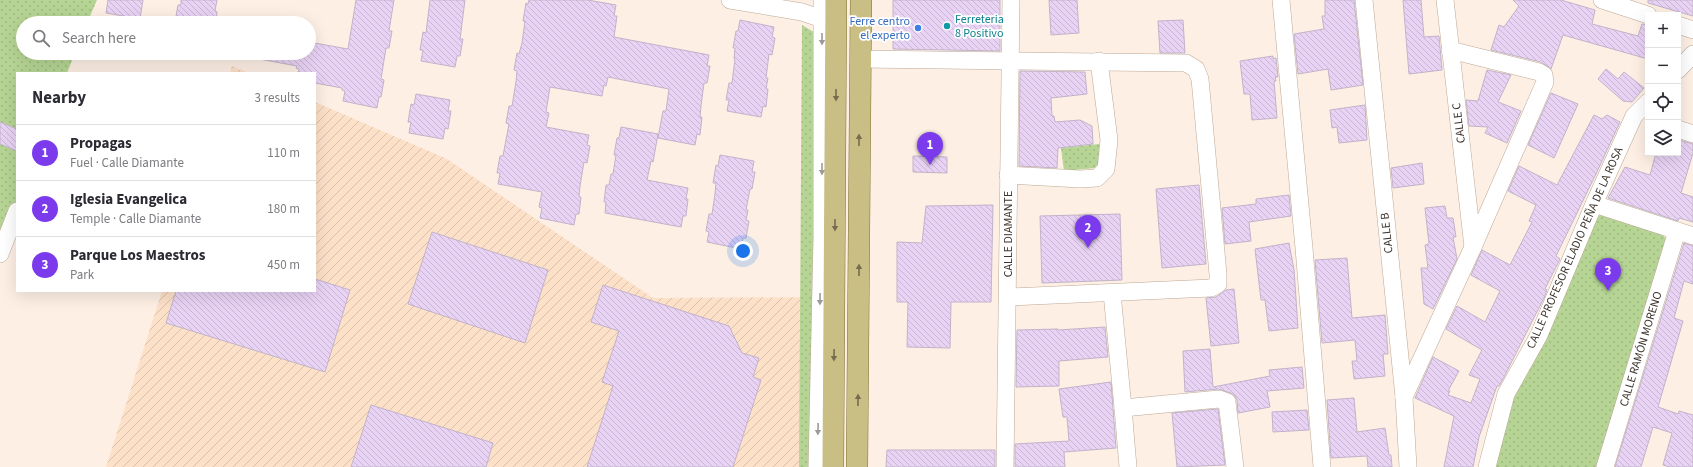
<!DOCTYPE html>
<html lang="en">
<head>
<meta charset="utf-8">
<style>
	:root { --surface:#fff; --page:#f7f7f7; --text:#2b2b33; --muted:#7c7c81; --line:#e1e1e2; --accent:#7c3aed }
	body { margin:0; font-family:"Source Sans 3",sans-serif; background:var(--page); color:var(--text) }
	.controls { position:absolute; right:12px; top:12px; display:grid; overflow:hidden; border-radius:0px; box-shadow:0 4px 16px #0002 }
	.controls button { width:36px; height:36px; display:grid; place-items:center; padding:0; border:0; border-bottom:1px solid var(--line); background:var(--surface); color:var(--text); font:20px sans-serif }
	.you { position:absolute; left:743px; top:251px; width:14px; height:14px; margin:-10px; border:3px solid #fff; border-radius:50%; background:#1a73e8; box-shadow:0 0 0 6px #1a73e833 }
	.badge { display:grid; place-items:center; width:26px; height:26px; border-radius:50%; background:var(--accent); color:#fff; font-size:13px; font-weight:700 }
	.pin { position:absolute; translate:-50% -33px; filter:drop-shadow(0 1px 2px #0008) }
	.pin::after { content:''; position:absolute; top:21px; width:14px; height:12px; background:inherit; clip-path:polygon(0 0,100% 0,50% 100%) }
	.list { margin:0; padding:0; list-style:none }
	h2 { display:flex; justify-content:space-between; align-items:center; height:52px; margin:0; padding:0 16px; font-size:17px }
	h2 small { font-size:13px; font-weight:400; color:var(--muted) }
	.list li { display:grid; grid-template-columns:26px 1fr auto; gap:12px; align-items:center; box-sizing:border-box; height:56px; padding:0 16px; border-top:1px solid var(--line) }
	.list b { display:block; font-size:15px; white-space:nowrap }
	.list p { margin:0; font-size:13px; white-space:nowrap; color:var(--muted) }
	.list em { font-size:13px; font-style:normal; color:var(--muted) }
	.icon { flex:none; width:22px; height:22px; fill:none; stroke:currentColor; stroke-width:2; stroke-linecap:round; stroke-linejoin:round }
	.map { position:relative; flex:none; width:1693px; height:467px; overflow:hidden }
	.search { position:absolute; background:var(--surface); box-shadow:0 4px 16px #0002; left:16px; top:16px; width:300px; height:44px; display:flex; align-items:center; gap:10px; box-sizing:border-box; padding:0 14px; border-radius:22px; color:var(--muted); font-size:15px }
	.panel { position:absolute; background:var(--surface); box-shadow:0 4px 16px #0002; left:16px; top:72px; width:300px; height:220px; border-radius:0px }
	.map>svg:first-child { display:block }
	.industrial { fill:url(#industrial-furrows) }
	.grass { fill:url(#grass-dots) }
	.building { fill:url(#building-back-hatch); stroke:#c1b3c9 }
	.lines { fill:none; stroke-linecap:round; stroke-linejoin:round }
	.minor-casing { stroke:#bda896; stroke-width:18 }
	.major-casing { stroke:#817131; stroke-width:22 }
	.minor { stroke:#fff; stroke-width:17 }
	.major { stroke:#c9be84; stroke-width:21 }
	.oneway { fill:#9e9a96 }
	.oneway2 { fill:#766c50 }
	.culture-dot { fill:#0f9aa8; stroke:#fff; stroke-width:1.5 }
	.shop-dot { fill:#3f7fe0; stroke:#fff; stroke-width:1.5 }
	.labels { text-anchor:middle; dominant-baseline:central; stroke-width:3.5; stroke-linejoin:round; paint-order:stroke }
	.culture-label { font-size:12px; fill:#0d838f; stroke:#fff; text-anchor:start }
	.shop-label { font-size:12px; fill:#366cbe; stroke:#fff; text-anchor:end }
	.street-label { font-size:12px; fill:#3e352e; stroke:#fff }
</style>
</head>
<body>
<div class="map">
<svg width="1693" height="467" viewBox="0 0 1693 467">
	<defs>
		<pattern id="industrial-furrows" width="10" height="10" patternUnits="userSpaceOnUse"><rect width="10" height="10" fill="#fde0c8"/><path d="M-1 1l2-2M0 10L10 0M9 11l2-2" fill="none" stroke="#dac1ac"/></pattern>
		<pattern id="grass-dots" width="8" height="8" patternUnits="userSpaceOnUse"><rect width="8" height="8" fill="#b6d594"/><path d="M2 2h.1M6 6h.1" fill="none" stroke="#9eb780" stroke-width="1.8" stroke-linecap="round"/></pattern>
		<pattern id="building-back-hatch" width="6" height="6" patternUnits="userSpaceOnUse"><rect width="6" height="6" fill="#e9d3f5"/><path d="M-1 5l2 2M0 0l6 6M5-1l2 2" fill="none" stroke="#c9b6d2"/></pattern>
	</defs>
	<rect width="100%" height="100%" fill="#fdefe4"/>
	<!-- industrial -->
	<g class="industrial">
		<polygon points="232,66 249,73 230,73"/>
		<polygon points="315,102 447,159 653,298 830,297 828,467 106,467 162,291 315,291"/>
	</g>
	<!-- grass -->
	<g class="grass">
		<polygon points="0,0 97,0 87,23 23,23 23,53 75,53 67,73 17,73 17,211 0,254"/>
		<polygon points="802,25 817,34 832,467 799,467"/>
		<polygon points="1099,144 1101,160 1095,168 1064,171 1061,148"/>
		<polygon points="1600,215 1662,234 1666,239 1598,467 1495,467 1511,397 1598,216"/>
	</g>
	<!-- building -->
	<g class="building">
		<polygon points="108,0 143,0 140,19 106,13"/>
		<polygon points="181,0 217,0 215,11 217,12 216,23 175,22 178,5 181,5"/>
		<polygon points="356,0 394,0 389,31 392,31 389,48 386,48 381,79 384,80 381,97 379,97 377,108 343,101 345,91 342,90 342,88 315,83 315,73 298,73 299,69 296,68 297,66 254,58 255,53 309,53 309,42 348,49"/>
		<polygon points="430,0 465,0 460,39 463,39 460,56 457,56 455,67 421,61 423,50 420,50 423,32 426,33"/>
		<polygon points="529,0 588,0 616,5 614,16 617,16 614,37 709,55 707,66 710,66 707,83 704,83 701,106 700,117 702,117 700,135 697,134 695,145 658,138 663,111 666,111 669,89 608,77 606,86 604,85 602,96 550,87 546,112 549,113 546,127 589,135 587,145 590,146 587,163 584,162 580,186 579,197 581,197 579,214 576,214 574,225 540,218 542,208 539,207 542,192 498,184 500,173 497,173 500,156 503,156 505,145 509,124 506,123 509,106 512,106 516,82 517,71 514,70 517,53 519,54 522,43 525,21 523,21 526,3 528,4"/>
		<polygon points="893,0 1000,0 1000,51 893,49"/>
		<polygon points="1049,0 1077,0 1079,33 1051,35"/>
		<polygon points="1325,0 1354,0 1363,85 1331,90 1328,69 1298,74 1294,34 1324,29 1322,16 1325,16"/>
		<polygon points="1403,0 1421,0 1424,37 1439,36 1442,70 1409,74"/>
		<polygon points="1513,0 1561,0 1595,10 1592,24 1638,36 1642,24 1648,25 1648,59 1563,35 1551,69 1541,62 1491,50 1499,25 1504,27 1519,6"/>
		<polygon points="1648,0 1693,0 1693,16 1648,3"/>
		<polygon points="740,20 774,27 772,37 775,38 772,55 769,54 766,78 768,78 766,89 768,89 766,107 763,106 761,117 727,111 729,100 726,100 729,83 732,83 735,59 734,59 735,48 733,48 736,31 738,31"/>
		<polygon points="1183,20 1185,53 1160,53 1158,21"/>
		<polygon points="1273,56 1273,59 1276,58 1278,77 1275,77 1276,81 1274,81 1277,118 1252,120 1250,94 1244,94 1240,61"/>
		<polygon points="1606,69 1618,79 1624,72 1644,88 1632,102 1623,101 1598,79"/>
		<polygon points="1487,70 1511,75 1498,102 1521,111 1507,143 1485,133 1488,127 1469,126 1466,100 1478,101"/>
		<polygon points="1020,71 1085,72 1087,94 1051,98 1052,116 1054,116 1055,122 1080,120 1092,126 1093,144 1058,148 1057,168 1019,166"/>
		<polygon points="1551,93 1578,104 1554,158 1528,145"/>
		<polygon points="416,94 450,100 448,111 451,111 448,129 445,128 443,139 409,133 411,122 408,122 411,104 414,105"/>
		<polygon points="1365,105 1367,140 1339,143 1337,127 1332,128 1330,110"/>
		<polygon points="1594,115 1602,119 1607,115 1620,122 1596,174 1556,256 1560,259 1545,289 1547,290 1544,298 1504,377 1499,386 1497,386 1479,437 1473,467 1444,467 1454,416 1415,398 1433,357 1459,371 1448,391 1450,391 1448,395 1471,403 1480,379 1469,375 1482,350 1446,329 1457,306 1485,322 1500,291 1471,275 1482,250 1510,265 1532,222 1529,221 1536,205 1508,191 1519,166 1557,185"/>
		<polygon points="0,122 17,129 17,151 0,144"/>
		<polygon points="621,127 658,134 653,162 651,161 647,180 688,188 686,199 688,199 686,216 683,216 681,227 605,213 606,202 604,202 606,185 609,185 611,174 613,174 616,155 614,155 617,138 619,138"/>
		<polygon points="1679,140 1693,144 1693,153 1681,193 1693,197 1693,222 1679,218 1678,221 1608,198 1625,167 1650,175 1656,153 1678,153"/>
		<polygon points="720,155 754,161 752,172 755,172 752,189 750,189 746,210 748,210 746,220 749,221 746,238 743,238 741,249 707,242 709,232 706,231 709,214 712,214 715,194 716,183 713,183 716,165 718,166"/>
		<polygon points="913,156 947,157 947,173 913,172"/>
		<polygon points="1422,163 1424,184 1393,188 1391,168"/>
		<polygon points="1199,185 1206,264 1162,268 1156,189"/>
		<polygon points="1289,195 1291,216 1249,222 1251,241 1225,244 1222,208 1256,204 1256,199"/>
		<polygon points="993,205 991,302 951,302 950,348 907,347 908,302 897,302 897,242 922,243 926,206"/>
		<polygon points="1445,206 1447,218 1453,218 1456,237 1453,237 1457,259 1433,309 1424,304 1421,268 1428,268 1425,245 1429,244 1425,208"/>
		<polygon points="1120,214 1122,280 1042,283 1040,216"/>
		<polygon points="432,232 548,270 525,343 408,304"/>
		<polygon points="1289,243 1294,270 1298,328 1269,331 1265,300 1261,300 1255,249"/>
		<polygon points="1684,243 1693,246 1693,284 1684,281 1674,318 1683,321 1658,407 1678,414 1679,411 1693,415 1693,467 1670,467 1663,465 1672,433 1653,427 1641,467 1615,467"/>
		<polygon points="1347,258 1352,318 1385,315 1388,354 1383,354 1385,376 1354,379 1352,361 1357,361 1355,340 1322,343 1315,260"/>
		<polygon points="315,279 350,290 325,372 166,323 176,291 315,291"/>
		<polygon points="603,285 729,326 742,353 759,358 753,377 761,380 733,467 587,467 613,386 602,382 619,331 591,322"/>
		<polygon points="1234,289 1239,343 1211,346 1206,298 1216,297 1226,290"/>
		<polygon points="1105,327 1108,357 1059,361 1059,386 1016,387 1017,330 1058,329 1058,330"/>
		<polygon points="1210,349 1213,387 1270,376 1269,370 1302,367 1304,388 1267,391 1270,407 1238,413 1237,400 1235,396 1231,393 1218,389 1185,392 1183,351"/>
		<polygon points="1111,382 1116,448 1064,452 1065,467 1015,467 1015,444 1069,441 1067,417 1063,417 1059,389"/>
		<polygon points="1354,398 1357,432 1385,428 1389,455 1391,455 1392,467 1368,467 1367,456 1331,458 1327,400"/>
		<polygon points="371,405 493,443 486,467 351,467"/>
		<polygon points="1218,409 1225,465 1177,467 1172,413"/>
		<polygon points="1307,410 1309,430 1273,432 1272,412"/>
		<polygon points="887,450 995,450 995,467 886,467"/>
	</g>
	<g class="lines">
		<defs>
			<g id="minor">
				<polyline points="730,0 802,12 822,19"/>
				<polyline points="1281,0 1304,248 1322,467"/>
				<polyline points="1364,0 1404,397 1408,467"/>
				<polyline points="1445,0 1473,247"/>
				<polyline points="1602,0 1648,15"/>
				<polyline points="1678,25 1693,30"/>
				<polyline points="860,59 1186,63 1196,69 1200,79 1218,274 1218,284 1211,288 1008,297"/>
				<polyline points="1678,70 1693,54"/>
				<polyline points="1678,129 1693,134"/>
				<polyline points="1008,175 1080,179 1097,178 1106,169 1109,140 1099,61"/>
				<polyline points="1594,204 1693,236"/>
				<polyline points="0,254 17,211"/>
				<polyline points="1112,293 1123,408 1219,399 1227,402 1235,467"/>
				<polyline points="1404,397 1473,247 1545,82 1544,75 1539,72 1450,50"/>
				<polyline points="1123,408 1128,467"/>
				<polyline points="817,467 822,237 822,0"/>
				<polyline points="1005,467 1011,0"/>
				<polyline points="1487,467 1506,394 1539,335 1594,204 1634,116 1648,102"/>
				<polyline points="1605,467 1677,231"/>
			</g>
			<g id="major">
				<polyline points="833,467 836,0"/>
				<polyline points="857,467 861,0"/>
			</g>
		</defs>
		<!-- minor casing -->
		<use href="#minor" class="minor-casing"/>
		<!-- major casing -->
		<use href="#major" class="major-casing"/>
		<!-- minor -->
		<use href="#minor" class="minor"/>
		<!-- major -->
		<use href="#major" class="major"/>
	</g>
	<!-- one-way arrows -->
	<defs><path id="oneway-solid" d="M-6-.8H1V-3.2L6.5 0L1 3.2V.8H-6Z"/></defs>
	<g class="oneway">
		<use href="#oneway-solid" transform="translate(822 39) rotate(90)"/>
		<use href="#oneway-solid" transform="translate(822 169) rotate(90)"/>
		<use href="#oneway-solid" transform="translate(820 299) rotate(91)"/>
		<use href="#oneway-solid" transform="translate(818 429) rotate(91)"/>
	</g>
	<g class="oneway2">
		<use href="#oneway-solid" transform="translate(836 95) rotate(90)"/>
		<use href="#oneway-solid" transform="translate(859 140) rotate(-90)"/>
		<use href="#oneway-solid" transform="translate(835 225) rotate(90)"/>
		<use href="#oneway-solid" transform="translate(859 270) rotate(-90)"/>
		<use href="#oneway-solid" transform="translate(834 355) rotate(91)"/>
		<use href="#oneway-solid" transform="translate(858 400) rotate(-89)"/>
	</g>
	<!-- markers -->
	<circle class="culture-dot" cx="947" cy="26" r="4"/>
	<circle class="shop-dot" cx="918" cy="28" r="4"/>
	<g class="labels">
		<!-- culture labels -->
		<g class="culture-label">
			<text x="955" y="19">Ferreteria<tspan x="955" dy="14">8 Positivo</tspan></text>
		</g>
		<!-- shop labels -->
		<g class="shop-label">
			<text x="910" y="21">Ferre centro<tspan x="910" dy="14">el experto</tspan></text>
		</g>
		<!-- street labels -->
		<g class="street-label">
			<text transform="translate(1459 123) rotate(-97)">CALLE C</text>
			<text transform="translate(1387 233) rotate(-96)">CALLE B</text>
			<text transform="translate(1008 234) rotate(-90)">CALLE DIAMANTE</text>
			<text transform="translate(1575 248) rotate(-66)">CALLE PROFESOR ELADIO PEÑA DE LA ROSA</text>
			<text transform="translate(1641 349) rotate(-73)">CALLE RAMÓN MORENO</text>
		</g>
	</g>
</svg>
<div class="controls">
<button>+</button>
<button>−</button>
<button><svg class="icon" aria-label="locate" viewBox="0 0 24 24"><circle cx="12" cy="12" r="6"/><path d="M12 2v4M12 18v4M2 12h4M18 12h4"/></svg></button>
<button><svg class="icon" aria-label="layers" viewBox="0 0 24 24"><path d="M12 4l9 5-9 5-9-5zM3 14l9 5 9-5"/></svg></button>
</div>
<div class="you"></div>
<div class="pin badge" style="left:930px;top:165px">1</div>
<div class="pin badge" style="left:1088px;top:248px">2</div>
<div class="pin badge" style="left:1608px;top:291px">3</div>
<div class="search"><svg class="icon" aria-label="search" viewBox="0 0 24 24"><circle cx="10" cy="10" r="6"/><path d="M15 15l6 6"/></svg>Search here</div>
<section class="panel">
<h2>Nearby<small>3 results</small></h2>
<ul class="list">
<li><span class="badge">1</span><div><b>Propagas</b><p>Fuel · Calle Diamante</p></div><em>110 m</em></li>
<li><span class="badge">2</span><div><b>Iglesia Evangelica</b><p>Temple · Calle Diamante</p></div><em>180 m</em></li>
<li><span class="badge">3</span><div><b>Parque Los Maestros</b><p>Park</p></div><em>450 m</em></li>
</ul>
</section>
</div>
</body>
</html>
